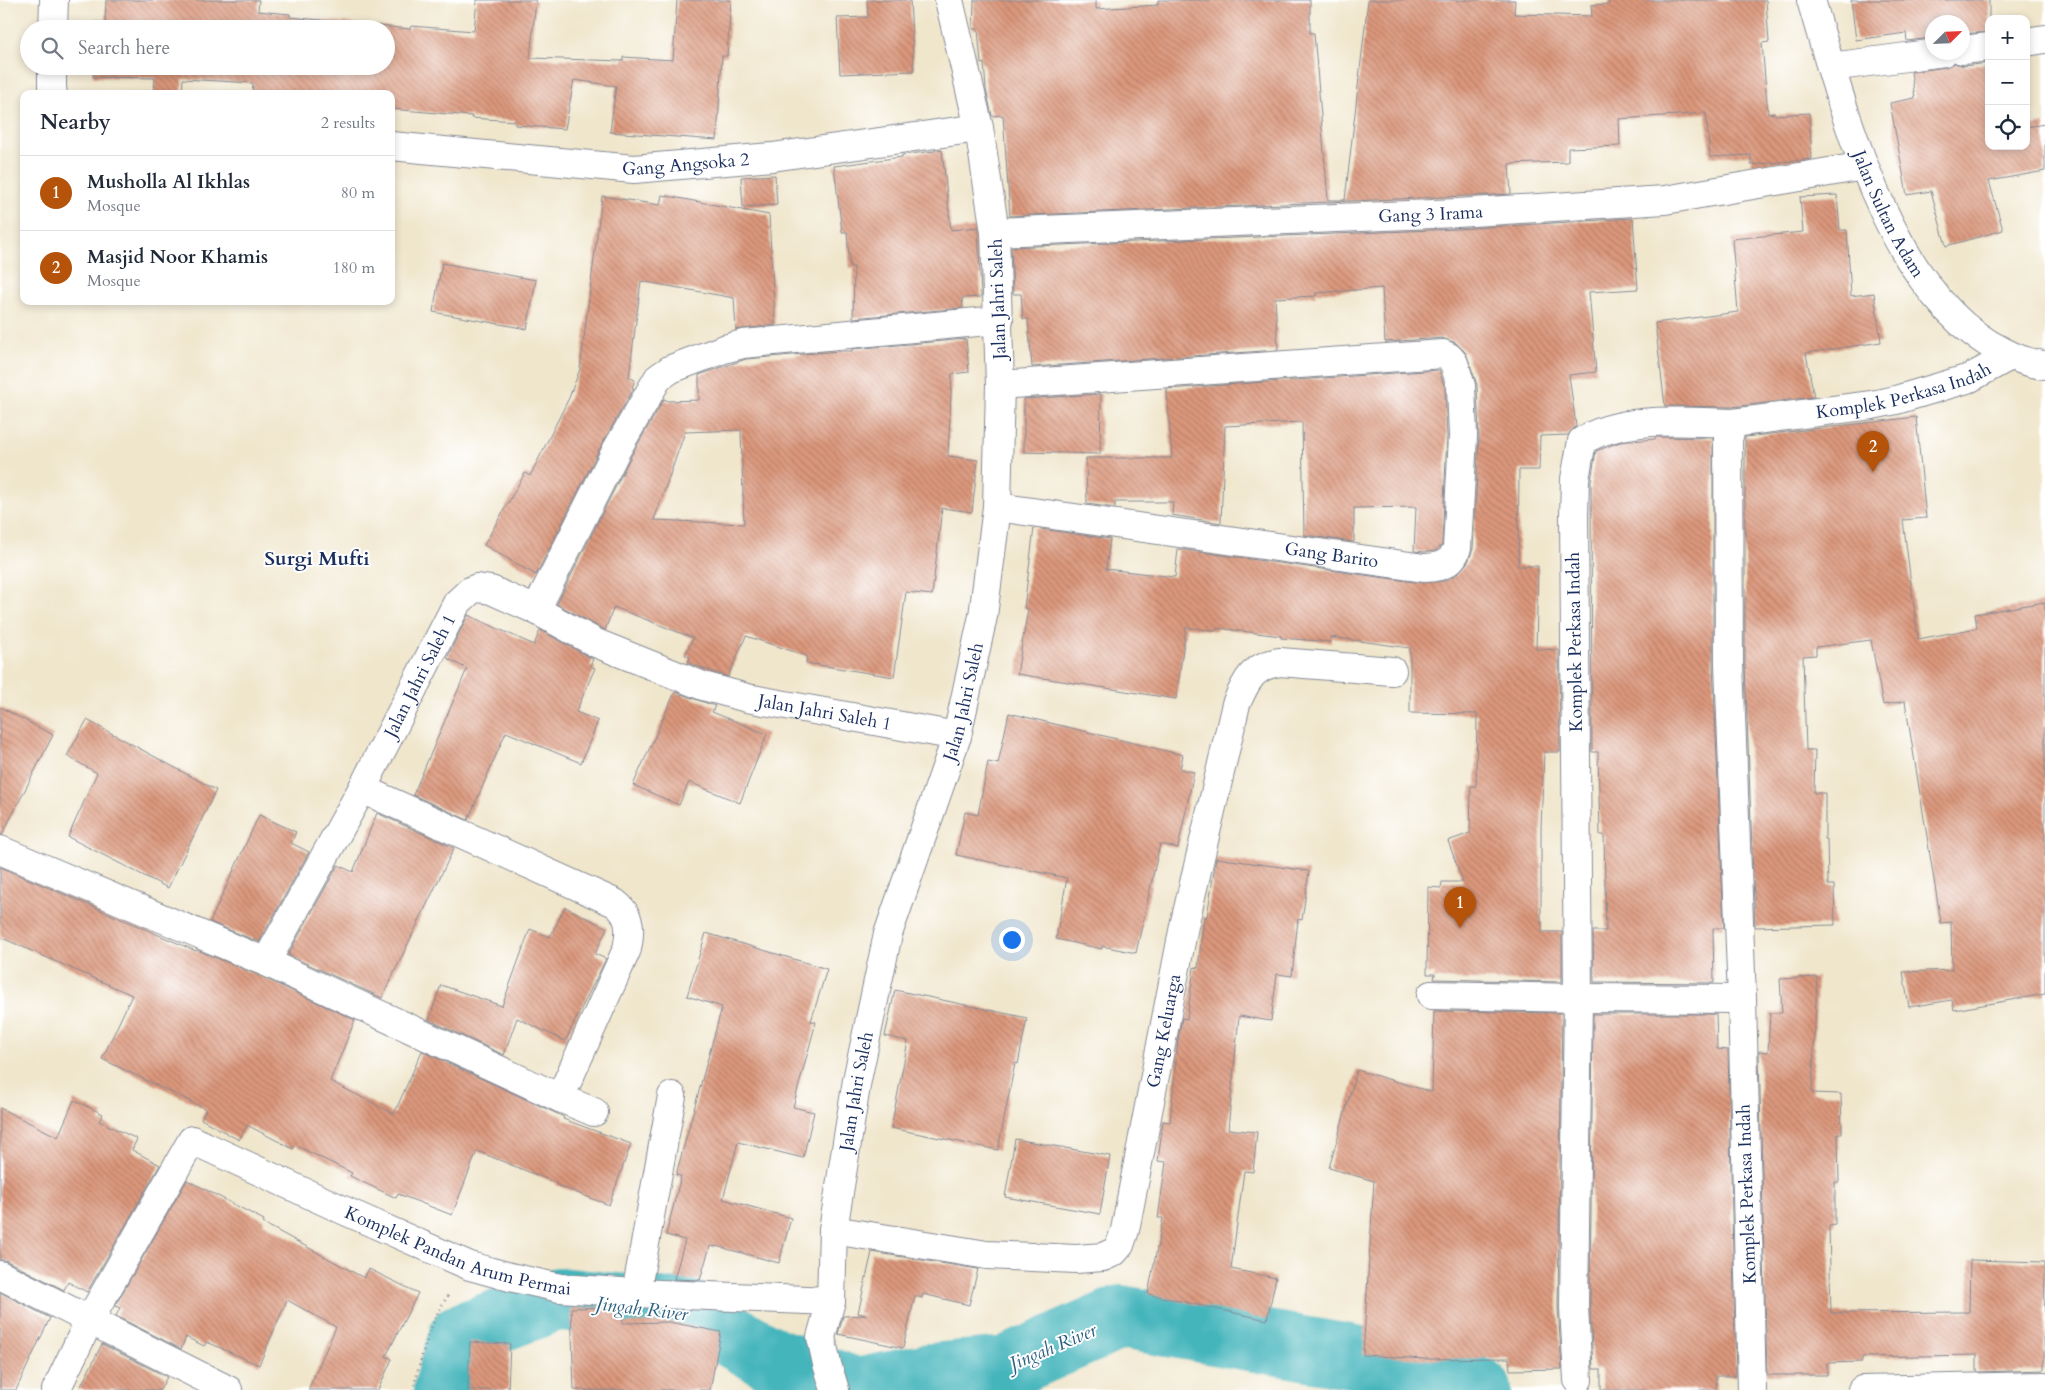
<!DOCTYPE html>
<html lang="en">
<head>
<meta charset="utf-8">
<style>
	:root { --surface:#fff; --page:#f2f2f3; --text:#1f2937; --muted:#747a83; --line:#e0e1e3; --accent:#b45309 }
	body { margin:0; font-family:Cardo,serif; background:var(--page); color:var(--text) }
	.controls { position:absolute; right:15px; top:15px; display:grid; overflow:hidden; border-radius:10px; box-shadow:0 2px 8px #0003 }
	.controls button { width:45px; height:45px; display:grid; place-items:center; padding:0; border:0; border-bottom:1px solid var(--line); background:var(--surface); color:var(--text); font:25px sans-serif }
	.compass { position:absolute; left:1925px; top:15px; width:45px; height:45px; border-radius:50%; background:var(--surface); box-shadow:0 2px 8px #0003; rotate:66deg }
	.you { position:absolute; left:1011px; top:939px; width:18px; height:18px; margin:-12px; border:4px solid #fff; border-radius:50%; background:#1a73e8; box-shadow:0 0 0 8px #1a73e833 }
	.badge { display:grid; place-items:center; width:32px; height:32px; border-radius:50%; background:var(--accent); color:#fff; font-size:16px; font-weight:700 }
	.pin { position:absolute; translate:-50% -41px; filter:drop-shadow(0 1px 2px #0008) }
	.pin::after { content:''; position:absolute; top:26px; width:18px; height:15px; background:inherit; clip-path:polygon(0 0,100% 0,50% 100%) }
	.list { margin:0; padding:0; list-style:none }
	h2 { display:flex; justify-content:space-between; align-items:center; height:65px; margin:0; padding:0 20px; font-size:21px }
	h2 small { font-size:16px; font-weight:400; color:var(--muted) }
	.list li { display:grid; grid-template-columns:32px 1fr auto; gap:15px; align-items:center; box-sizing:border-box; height:75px; padding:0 20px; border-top:1px solid var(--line) }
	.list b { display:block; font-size:19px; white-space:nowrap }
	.list p { margin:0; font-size:16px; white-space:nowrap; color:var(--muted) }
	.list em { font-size:16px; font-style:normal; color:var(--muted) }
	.icon { flex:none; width:28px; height:28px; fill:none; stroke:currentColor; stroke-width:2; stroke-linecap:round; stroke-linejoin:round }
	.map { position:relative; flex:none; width:2045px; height:1390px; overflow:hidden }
	.search { position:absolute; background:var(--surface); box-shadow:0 2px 8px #0003; left:20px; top:20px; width:375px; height:55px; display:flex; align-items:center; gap:12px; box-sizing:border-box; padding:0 18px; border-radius:28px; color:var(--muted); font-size:19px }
	.panel { position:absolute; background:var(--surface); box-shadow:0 2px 8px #0003; left:20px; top:90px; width:375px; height:215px; border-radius:10px }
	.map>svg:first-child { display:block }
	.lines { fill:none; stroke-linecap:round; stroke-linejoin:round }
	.river { stroke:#45b5bc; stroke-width:64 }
	.building { fill:url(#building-back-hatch); fill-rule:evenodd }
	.minor-casing { stroke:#868a95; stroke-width:30 }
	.major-casing { stroke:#868a95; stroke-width:30 }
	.path { stroke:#868a95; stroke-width:3; stroke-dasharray:1 4; stroke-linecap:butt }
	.minor { stroke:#fff; stroke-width:28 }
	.major { stroke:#fff; stroke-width:28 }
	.labels { text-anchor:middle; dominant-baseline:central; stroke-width:4; stroke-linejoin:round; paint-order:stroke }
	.street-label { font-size:18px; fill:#1b2f5e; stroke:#fff }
	.water-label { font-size:19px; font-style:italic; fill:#2a5e7f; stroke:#fff }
	.quarter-label { font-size:20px; font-weight:bold; fill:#1b2f5e; stroke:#fff }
</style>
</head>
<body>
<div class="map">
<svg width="2045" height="1390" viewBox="0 0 2045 1390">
	<defs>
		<pattern id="building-back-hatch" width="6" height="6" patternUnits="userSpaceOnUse" patternTransform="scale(1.25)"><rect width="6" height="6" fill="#dc987c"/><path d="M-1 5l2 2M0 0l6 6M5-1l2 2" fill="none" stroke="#b27c69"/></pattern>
	</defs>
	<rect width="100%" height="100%" fill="#fff"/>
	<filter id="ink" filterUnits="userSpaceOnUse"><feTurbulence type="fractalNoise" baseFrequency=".02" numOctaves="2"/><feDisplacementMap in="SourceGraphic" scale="10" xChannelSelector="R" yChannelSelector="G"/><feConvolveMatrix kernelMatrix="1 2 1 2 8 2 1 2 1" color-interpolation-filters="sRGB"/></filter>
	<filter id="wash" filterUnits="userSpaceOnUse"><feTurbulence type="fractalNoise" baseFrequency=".0096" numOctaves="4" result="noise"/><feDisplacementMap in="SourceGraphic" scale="20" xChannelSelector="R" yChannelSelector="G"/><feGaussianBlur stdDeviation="1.12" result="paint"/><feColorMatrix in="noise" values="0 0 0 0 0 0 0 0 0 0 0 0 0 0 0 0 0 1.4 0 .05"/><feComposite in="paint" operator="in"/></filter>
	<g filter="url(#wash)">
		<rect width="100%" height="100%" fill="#f0e6cc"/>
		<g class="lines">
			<!-- river -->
			<polyline class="river" points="445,1390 461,1335 548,1302 559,1299 689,1312 771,1358 857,1390 929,1375 1006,1368 1121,1317 1390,1363 1480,1390"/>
		</g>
		<g id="blocks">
			<!-- building -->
			<g class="building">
				<polygon points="106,0 259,0 258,11 290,14 290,17 410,29 411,26 474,31 477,0 536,0 530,58 623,61 623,57 673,60 677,0 731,0 727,56 722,56 717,140 610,132 616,86 574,80 565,129 515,125 515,121 471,118 472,116 391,109 391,94 252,94 253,83 183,79 182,94 154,94 155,78 93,77 93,66 386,66 386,29 93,29 93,22 105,22"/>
				<polygon points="867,0 910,0 914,71 840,74 837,18 868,17"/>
				<polygon points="974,0 1096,0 1096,9 1158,5 1158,0 1310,0 1310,33 1314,33 1328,200 1345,200 1368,0 1515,0 1514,14 1592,16 1591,5 1609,4 1609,0 1766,0 1769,42 1762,43 1768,114 1775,113 1776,115 1809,113 1812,159 1751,165 1751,155 1710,157 1706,113 1619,119 1620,146 1568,148 1568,162 1509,164 1511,194 1010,216 1003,115 992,116 986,89 984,63 981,64 978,29 973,29"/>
				<polygon points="1851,0 1989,0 1989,32 1962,34 1962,22 1932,22 1932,38 1907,41 1906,33 1856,40"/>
				<polygon points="1954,63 1964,66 1989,63 1989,146 2026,146 2026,127 2045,124 2045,171 1989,181 2003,230 1946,246 1931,191 1907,195 1890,103 1915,98 1911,72 1946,67"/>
				<polygon points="942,150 951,230 978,227 981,297 962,298 963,308 853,318 854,267 850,268 847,232 842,232 834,166 902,157 902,155"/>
				<polygon points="775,175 777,205 743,207 741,177"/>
				<polygon points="662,195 769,215 775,325 736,330 734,298 641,281 629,377 635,380 632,388 634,388 603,442 536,575 484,545 525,473 530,476 569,398 580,369 602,196 660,205"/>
				<polygon points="1837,195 1840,230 1847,230 1851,296 1874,293 1881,342 1806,353 1814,397 1732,407 1665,406 1655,323 1738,312 1732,239 1803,232 1800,197"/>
				<polygon points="1633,218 1638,289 1589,292 1596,372 1569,375 1576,426 1568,435 1540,436 1539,470 1519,470 1518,566 1538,566 1536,649 1559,650 1560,752 1544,752 1541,827 1541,922 1542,922 1542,932 1562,932 1562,982 1434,979 1435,974 1427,974 1428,887 1441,888 1442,882 1463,882 1448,841 1470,833 1471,786 1476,786 1477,714 1410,713 1410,648 1331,637 1331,642 1281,638 1281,636 1217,628 1216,631 1186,627 1176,699 1017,674 1028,609 1024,608 1034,528 1110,539 1106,569 1175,577 1178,549 1422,583 1444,581 1457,574 1468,562 1473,549 1479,437 1477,385 1466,353 1456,343 1442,338 1385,342 1382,288 1316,293 1316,296 1275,298 1278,350 1032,367 1028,319 1023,319 1021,294 1013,294 1011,247 1458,229"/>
				<polygon points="442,263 536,280 527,329 433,312"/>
				<path d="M966 339 969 372 952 374 948 456 978 460 972 512 942 508 932 595 906 592 894 677 806 663 807 656 746 636 728 677 688 663 690 657 685 655 693 638 614 607 605 630 557 604 631 456 664 399 668 401 699 400V375L746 359 840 351H852V349ZM741 430 744 524 654 520 685 432Z"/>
				<polygon points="1439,370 1445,389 1447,436 1442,545 1435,551 1425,552 1414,551 1416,507 1354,508 1354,542 1304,535 1302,422 1225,426 1221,523 1172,515 1173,502 1115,502 1115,508 1087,504 1086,458 1172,458 1167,389"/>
				<polygon points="1101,394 1100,454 1024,452 1024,399"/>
				<polygon points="1916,417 1926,518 1903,520 1918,639 1977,628 1975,614 2045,602 2045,994 1954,1010 1952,1000 1909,1007 1903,972 1952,970 1951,922 1941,923 1905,701 1883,705 1871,640 1816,647 1816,655 1803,656 1806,750 1815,750 1814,793 1825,793 1825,839 1827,839 1828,885 1834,885 1835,925 1755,927 1745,664 1745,437"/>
				<polygon points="1656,437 1713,438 1713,664 1724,928 1713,928 1714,983 1594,982 1593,931 1606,931 1604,835 1600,835 1598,752 1592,752 1591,481 1596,451 1620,442 1655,439"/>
				<polygon points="468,615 534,645 540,630 593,659 590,666 595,668 576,712 598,721 581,763 506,732 468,820 413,795 467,669 447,658"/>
				<polygon points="675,692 715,706 712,712 767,734 740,803 689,782 679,805 633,785"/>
				<polygon points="0,707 53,735 2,835 0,835"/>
				<polygon points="1009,713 1183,755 1180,769 1194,772 1178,848 1160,844 1136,953 1102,946 1102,949 1056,939 1067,878 956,855 965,812 978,815 988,762 998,764"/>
				<polygon points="87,720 216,790 168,888 68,837 97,773 67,756"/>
				<polygon points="377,813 454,848 382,998 288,955 338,865 353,872"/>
				<polygon points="259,815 296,832 291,843 309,852 259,942 210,922"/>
				<polygon points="1216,858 1309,871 1302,920 1298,919 1292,976 1277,974 1271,1021 1239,1016 1228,1129 1257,1132 1253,1172 1244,1171 1231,1269 1276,1278 1267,1320 1148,1294 1163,1218 1158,1218 1166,1162 1158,1161 1163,1121 1170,1122 1178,1040 1182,1018 1187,1019 1194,967 1198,968 1204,917 1207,917"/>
				<polygon points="0,867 196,951 197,950 260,976 355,1020 330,1081 394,1114 422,1051 564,1117 563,1119 631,1144 609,1205 556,1185 556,1183 477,1151 452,1215 398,1194 396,1198 350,1176 352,1173 295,1145 293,1149 247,1125 239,1140 201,1119 206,1109 102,1059 132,995 0,937"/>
				<polygon points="565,907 607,928 595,954 606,959 565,1041 517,1018 504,1055 429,1020 441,985 502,1006 530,929 550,937"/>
				<polygon points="706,933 827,969 811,1021 816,1022 793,1107 814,1112 803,1158 738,1142 723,1199 791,1218 779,1263 716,1246 715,1247 710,1246 700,1280 674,1279 685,1240 666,1235 681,1176 676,1175 722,1007 687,996"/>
				<polygon points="1817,977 1812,1093 1841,1094 1842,1133 1838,1133 1839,1182 1835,1182 1835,1225 1829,1226 1831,1313 1969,1312 1970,1260 2045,1262 2044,1370 1977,1372 1977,1355 1862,1357 1862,1362 1827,1363 1827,1375 1767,1375 1759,1051 1768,1052 1770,1013 1782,1013 1780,979"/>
				<polygon points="895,990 1027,1018 1018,1064 1015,1063 998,1150 891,1128 908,1041 885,1036"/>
				<polygon points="1434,1011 1562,1013 1558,1307 1562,1369 1510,1370 1509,1358 1424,1359 1363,1355 1374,1181 1329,1168 1357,1070 1432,1092"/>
				<polygon points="1593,1014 1716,1014 1717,1049 1728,1050 1736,1376 1716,1376 1716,1390 1601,1390 1601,1369 1593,1369 1590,1307"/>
				<polygon points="74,1100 103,1114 99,1121 137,1139 132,1150 160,1165 87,1292 68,1282 64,1290 7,1261 0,1260 0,1108 58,1137"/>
				<polygon points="1015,1139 1110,1156 1100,1214 1005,1197"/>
				<polygon points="187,1180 264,1220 263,1223 364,1278 369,1269 418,1293 386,1356 392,1359 378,1390 308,1390 336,1327 287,1300 259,1365 207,1342 204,1346 186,1337 181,1349 116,1316 120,1308 115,1306"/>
				<polygon points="872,1252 978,1269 969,1305 923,1294 922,1298 915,1296 903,1348 838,1334 843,1316 866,1315 858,1313"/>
				<polygon points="0,1292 50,1318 16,1390 0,1390"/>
				<polygon points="610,1307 622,1308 623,1323 669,1322 721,1332 710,1390 574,1390 571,1308"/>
				<polygon points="470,1342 510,1344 508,1390 468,1390"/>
				<polygon points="102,1344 167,1377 160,1390 79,1390"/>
			</g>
		</g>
	</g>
	<g filter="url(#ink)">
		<use href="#blocks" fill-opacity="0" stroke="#868a95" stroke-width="1"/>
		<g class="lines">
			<defs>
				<g id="minor">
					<polyline points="53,29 54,0"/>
					<polyline points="2026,42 2045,39"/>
					<polyline points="1962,50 1989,47"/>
					<polyline points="52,66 52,87 53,94"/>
					<polyline points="1831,67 1944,52"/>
					<path id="s1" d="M391 146 634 169 772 157 979 128"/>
					<path id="s2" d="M995 232 1457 213 1665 200 1864 166"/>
					<path id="s3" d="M997 507 1424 568C1439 568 1452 564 1457 548L1463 436 1461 386 1454 363 1449 357 1443 354 1000 385"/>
					<polyline points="536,610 617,449 658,378 671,369 724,349 743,344 999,320"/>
					<path d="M362 789 615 903C631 915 631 930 627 949L560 1098"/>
					<polyline points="0,850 266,962 560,1098 594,1112"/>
					<path id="s4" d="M266 962 362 789 457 603 470 591 477 588 491 590 536 610 596 643 703 686 747 698 957 736"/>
					<polyline points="1431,995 1578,998 1742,999"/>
					<path id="s5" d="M833 1230 987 1255 1076 1259 1103 1257 1114 1252 1120 1245 1125 1230 1184 926 1236 704C1246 681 1253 665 1280 662L1392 671"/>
					<polyline points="0,1275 228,1390"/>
					<polyline points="636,1293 672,1096"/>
					<path d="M1578 1380 1574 1307 1578 998 1574 516 1575 479 1582 441C1623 415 1686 422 1733 423"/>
					<path id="s6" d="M56 1390 90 1319 192 1140 343 1210 470 1266 510 1277 560 1288 636 1293 831 1301"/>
					<path id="s7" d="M835 1390 827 1364 821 1337 831 1301 833 1230 857 1080 888 934 957 736 983 616 997 507 1000 385 995 232 979 128 949 0"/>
					<path id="s8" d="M1752 1390 1742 999 1729 664 1728 439 1733 423 1872 405 1896 400 1970 378 2010 356"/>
					<polyline points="1862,1390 2045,1386"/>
				</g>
				<g id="major">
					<path id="s9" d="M1811 0C1844 111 1890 296 2002 351 2015 358 2031 364 2045 365"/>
				</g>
			</defs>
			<!-- minor casing -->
			<use href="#minor" class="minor-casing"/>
			<!-- major casing -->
			<use href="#major" class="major-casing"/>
			<!-- path -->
			<path class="path" d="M413 1390C422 1357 429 1321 450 1293"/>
			<!-- minor -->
			<use href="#minor" class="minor"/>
			<!-- major -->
			<use href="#major" class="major"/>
		</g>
	</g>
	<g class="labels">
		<!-- street labels -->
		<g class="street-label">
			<text stroke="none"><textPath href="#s1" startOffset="296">Gang Angsoka 2</textPath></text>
			<text stroke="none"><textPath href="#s9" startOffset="228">Jalan Sultan Adam</textPath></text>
			<text stroke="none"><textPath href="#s2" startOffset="436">Gang 3 Irama</textPath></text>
			<text transform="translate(998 299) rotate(-92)">Jalan Jahri Saleh</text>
			<text stroke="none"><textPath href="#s8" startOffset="1142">Komplek Perkasa Indah</textPath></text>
			<text stroke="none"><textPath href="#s3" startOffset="338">Gang Barito</textPath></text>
			<text transform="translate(1575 642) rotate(-91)">Komplek Perkasa Indah</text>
			<text stroke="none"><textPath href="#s4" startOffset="325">Jalan Jahri Saleh 1</textPath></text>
			<text stroke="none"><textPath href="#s7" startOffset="709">Jalan Jahri Saleh</textPath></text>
			<text stroke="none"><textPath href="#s4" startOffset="804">Jalan Jahri Saleh 1</textPath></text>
			<text stroke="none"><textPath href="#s5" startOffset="512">Gang Keluarga</textPath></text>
			<text stroke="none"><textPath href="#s7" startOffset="304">Jalan Jahri Saleh</textPath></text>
			<text transform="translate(1747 1194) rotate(-92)">Komplek Perkasa Indah</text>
			<text stroke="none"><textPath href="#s6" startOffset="574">Komplek Pandan Arum Permai</textPath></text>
		</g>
		<!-- water labels -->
		<g class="water-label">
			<text transform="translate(642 1309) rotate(7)">Jingah River</text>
			<text transform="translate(1053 1347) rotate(-23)">Jingah River</text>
		</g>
		<!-- quarter labels -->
		<g class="quarter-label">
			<text x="317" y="558">Surgi Mufti</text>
		</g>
	</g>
</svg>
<div class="controls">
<button>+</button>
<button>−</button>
<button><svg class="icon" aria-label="locate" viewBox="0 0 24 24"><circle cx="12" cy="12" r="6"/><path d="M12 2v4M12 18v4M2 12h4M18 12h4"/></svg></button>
</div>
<svg class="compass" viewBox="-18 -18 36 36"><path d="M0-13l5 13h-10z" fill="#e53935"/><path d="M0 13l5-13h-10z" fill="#747a83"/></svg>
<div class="you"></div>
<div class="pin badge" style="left:1460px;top:928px">1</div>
<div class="pin badge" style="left:1873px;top:472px">2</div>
<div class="search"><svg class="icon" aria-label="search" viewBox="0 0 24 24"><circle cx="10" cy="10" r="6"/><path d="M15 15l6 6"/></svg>Search here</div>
<section class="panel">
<h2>Nearby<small>2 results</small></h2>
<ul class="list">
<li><span class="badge">1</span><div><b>Musholla Al Ikhlas</b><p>Mosque</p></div><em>80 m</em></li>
<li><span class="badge">2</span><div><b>Masjid Noor Khamis</b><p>Mosque</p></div><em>180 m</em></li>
</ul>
</section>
</div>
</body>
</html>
